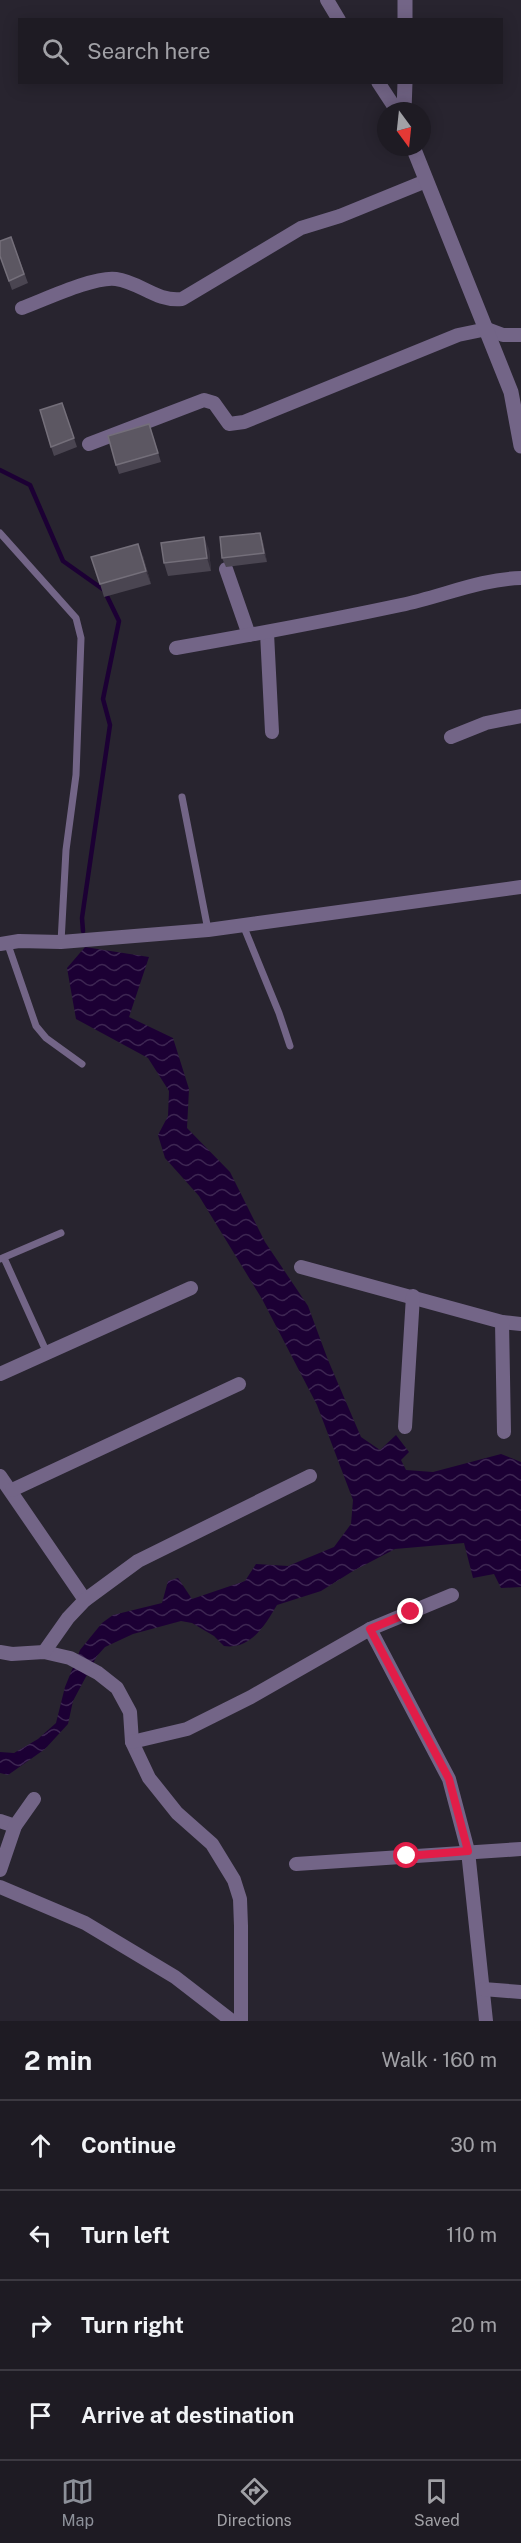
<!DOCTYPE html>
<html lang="en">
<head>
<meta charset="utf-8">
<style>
	:root { --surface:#1e1b23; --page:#26242b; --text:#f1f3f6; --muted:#a1a1a6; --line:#3c3941; --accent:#8c9099 }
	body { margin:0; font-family:"Public Sans",sans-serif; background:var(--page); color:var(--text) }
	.compass { position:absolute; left:377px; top:102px; width:54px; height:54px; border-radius:50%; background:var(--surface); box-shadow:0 3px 15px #0003; rotate:165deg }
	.stop { position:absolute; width:18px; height:18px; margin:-14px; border:4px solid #e11d48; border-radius:50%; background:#fff }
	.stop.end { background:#e11d48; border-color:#fff; box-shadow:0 2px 6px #0008 }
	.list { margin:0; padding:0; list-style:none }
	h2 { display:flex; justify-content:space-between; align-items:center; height:78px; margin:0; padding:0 24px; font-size:26px }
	h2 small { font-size:20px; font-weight:400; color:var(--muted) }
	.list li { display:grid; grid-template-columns:39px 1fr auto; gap:18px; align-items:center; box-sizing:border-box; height:90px; padding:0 24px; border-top:2px solid var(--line) }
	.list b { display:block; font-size:22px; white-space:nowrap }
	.list em { font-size:20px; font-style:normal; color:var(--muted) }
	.icon { flex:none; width:33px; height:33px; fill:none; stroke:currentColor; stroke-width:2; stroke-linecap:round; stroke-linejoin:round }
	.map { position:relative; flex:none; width:521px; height:2021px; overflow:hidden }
	.search { position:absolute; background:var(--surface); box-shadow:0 3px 15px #0003; left:18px; right:18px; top:18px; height:66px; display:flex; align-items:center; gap:15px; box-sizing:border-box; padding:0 21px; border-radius:0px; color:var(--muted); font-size:22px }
	.sheet { height:438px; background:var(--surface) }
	nav { display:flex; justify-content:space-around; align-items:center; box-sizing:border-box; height:84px; border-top:2px solid var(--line); background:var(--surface); font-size:16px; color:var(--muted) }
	nav a { display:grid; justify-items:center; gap:3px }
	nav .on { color:var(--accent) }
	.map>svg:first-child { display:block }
	.water { fill:url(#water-waves) }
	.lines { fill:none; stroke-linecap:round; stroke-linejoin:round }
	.stream { stroke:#1c0034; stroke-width:4.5 }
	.service { stroke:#736587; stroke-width:7 }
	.minor { stroke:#736587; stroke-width:14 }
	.tertiary { stroke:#736587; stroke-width:15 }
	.wall { fill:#4a4551 }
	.shaded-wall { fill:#35303c }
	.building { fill:#5c5762; stroke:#746f7a; stroke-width:1.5 }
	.route { stroke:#e11d48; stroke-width:8 }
</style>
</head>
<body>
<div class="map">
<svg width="521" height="2021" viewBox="0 0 521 2021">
	<defs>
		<pattern id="water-waves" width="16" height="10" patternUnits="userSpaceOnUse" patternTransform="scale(1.5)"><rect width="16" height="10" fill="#1c0034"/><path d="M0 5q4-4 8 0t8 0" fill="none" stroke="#3d2652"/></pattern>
	</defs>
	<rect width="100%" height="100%" fill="#28242f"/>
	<!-- water -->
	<path class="water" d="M85 947 149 957 129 1017 173 1038 189 1089 187 1128 230 1172 265 1242 308 1306 328 1360 361 1437 380 1450 396 1435 409 1452 401 1460 406 1470 433 1472 501 1454 521 1462V1587L501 1588 494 1574 473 1578 464 1543 395 1549 353 1571 321 1591 277 1605C265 1625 251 1650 224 1646L214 1636 192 1623 181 1621 133 1634 105 1647 97 1656 73 1701 68 1724 45 1749 8 1775 0 1773V1752L14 1753 38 1739 56 1723 65 1687 80 1650 102 1623 113 1615 162 1603 168 1581 178 1578 192 1599 245 1581 256 1564 288 1566 334 1547 351 1524 353 1500 317 1405 262 1299 199 1196 165 1158 158 1135 168 1116 169 1091 148 1058 76 1019 67 968Z"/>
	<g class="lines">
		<!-- stream -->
		<polyline class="stream" points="0,470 30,485 63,561 104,590 119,621 103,699 110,725 82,918 83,931"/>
		<!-- service -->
		<g class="service">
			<polyline points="0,533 76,618 81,638 76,775 66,850 61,942"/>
			<polyline points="182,797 208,930"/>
			<polyline points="243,925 279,1013 290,1046"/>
			<polyline points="7,942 36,1026 46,1038 82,1064"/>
			<polyline points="4,1258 47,1353"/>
			<polyline points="0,1259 61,1233"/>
		</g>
		<!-- minor -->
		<g class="minor">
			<polyline points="327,0 339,20"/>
			<polyline points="378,82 397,111"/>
			<path d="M22 308C44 300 94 276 116 279 140 282 156 302 182 299L301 228 340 216 426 181"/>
			<polyline points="89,444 204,400 214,403 229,424 244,422 458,335 487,329 503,335 521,335"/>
			<polyline points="226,569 249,635"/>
			<polyline points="267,633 272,732"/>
			<path d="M176 648C251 635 326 621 401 605 441 597 480 579 521 578"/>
			<polyline points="451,737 486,723 521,716"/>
			<polyline points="0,944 19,941 61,942 208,930 521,887"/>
			<polyline points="301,1267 502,1322 521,1324"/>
			<polyline points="502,1322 504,1432"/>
			<polyline points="0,1374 191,1288"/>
			<polyline points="405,1427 413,1296"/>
			<polyline points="0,1476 85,1600"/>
			<polyline points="12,1490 239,1384"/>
			<polyline points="370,1629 449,1779 468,1851 486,2021"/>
			<polyline points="0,1652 12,1654 44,1652 70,1658 98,1673 117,1688 130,1712 132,1742 149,1778 177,1813 212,1844 234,1880 240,1899 241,1926 241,2021"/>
			<polyline points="44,1652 68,1618 85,1600 138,1561 310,1476"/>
			<polyline points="132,1742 187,1729 251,1697 370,1629 452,1595"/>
			<polyline points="0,1821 15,1826"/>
			<polyline points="296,1864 521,1849"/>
			<polyline points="0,1870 15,1826 34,1799"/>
			<polyline points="0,1887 85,1923 175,1977 232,2021"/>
			<polyline points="483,1989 521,1992"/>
		</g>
		<!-- tertiary -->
		<g class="tertiary">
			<polyline points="405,20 405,0"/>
			<polyline points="404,111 405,82"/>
			<polyline points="413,147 511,392 521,446"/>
		</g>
	</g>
	<!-- wall -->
	<g class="wall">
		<polygon points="11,237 28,283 12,290 0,256"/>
		<polygon points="62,403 77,447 54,456 51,447"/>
		<polygon points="152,433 161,462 119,474 116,465"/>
		<polygon points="260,533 263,542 267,562 226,567 222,558"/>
		<polygon points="209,549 211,571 168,576 164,563"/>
		<polygon points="143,556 151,584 104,597 100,584"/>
	</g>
	<!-- shaded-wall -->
	<g class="shaded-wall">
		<polygon points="260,533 263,542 267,562 264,553"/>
		<polygon points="204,537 209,549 211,571 207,558"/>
		<polygon points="138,544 143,556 151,584 146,571"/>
	</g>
	<!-- building -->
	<g class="building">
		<polygon points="11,237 24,274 9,281 0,256 0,241"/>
		<polygon points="62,403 74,438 51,447 40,410"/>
		<polygon points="149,424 158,453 116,465 108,436"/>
		<polygon points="260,533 264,553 222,558 220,537"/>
		<polygon points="204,537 207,558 164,563 161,543"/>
		<polygon points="138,544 146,571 100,584 91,557"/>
	</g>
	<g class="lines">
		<!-- route -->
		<polyline class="route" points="407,1856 468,1851 449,1779 370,1629 411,1612"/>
	</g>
</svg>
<svg class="compass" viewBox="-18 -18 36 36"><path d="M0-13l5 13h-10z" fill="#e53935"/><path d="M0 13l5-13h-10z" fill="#a1a1a6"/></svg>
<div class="stop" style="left:407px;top:1856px"></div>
<div class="stop end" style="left:411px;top:1612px"></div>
<div class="search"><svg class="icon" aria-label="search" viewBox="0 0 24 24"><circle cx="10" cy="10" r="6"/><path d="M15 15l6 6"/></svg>Search here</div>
</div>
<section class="sheet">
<h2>2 min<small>Walk · 160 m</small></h2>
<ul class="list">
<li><svg class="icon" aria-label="ahead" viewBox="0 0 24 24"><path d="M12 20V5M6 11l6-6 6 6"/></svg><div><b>Continue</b></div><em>30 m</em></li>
<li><svg class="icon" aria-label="left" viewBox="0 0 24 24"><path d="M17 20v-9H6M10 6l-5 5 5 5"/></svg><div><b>Turn left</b></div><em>110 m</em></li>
<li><svg class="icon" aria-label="right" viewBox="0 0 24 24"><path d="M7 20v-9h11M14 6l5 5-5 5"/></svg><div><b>Turn right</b></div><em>20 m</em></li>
<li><svg class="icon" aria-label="arrive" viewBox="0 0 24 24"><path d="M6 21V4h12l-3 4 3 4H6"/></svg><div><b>Arrive at destination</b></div></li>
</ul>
</section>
<nav>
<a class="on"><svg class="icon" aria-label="map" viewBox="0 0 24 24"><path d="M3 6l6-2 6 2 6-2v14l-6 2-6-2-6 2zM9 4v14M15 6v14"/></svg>Map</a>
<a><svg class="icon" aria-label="directions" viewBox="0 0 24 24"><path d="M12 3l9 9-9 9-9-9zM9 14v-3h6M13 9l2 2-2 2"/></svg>Directions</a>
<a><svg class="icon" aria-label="saved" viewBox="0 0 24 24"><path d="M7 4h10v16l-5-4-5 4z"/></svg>Saved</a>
</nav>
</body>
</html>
